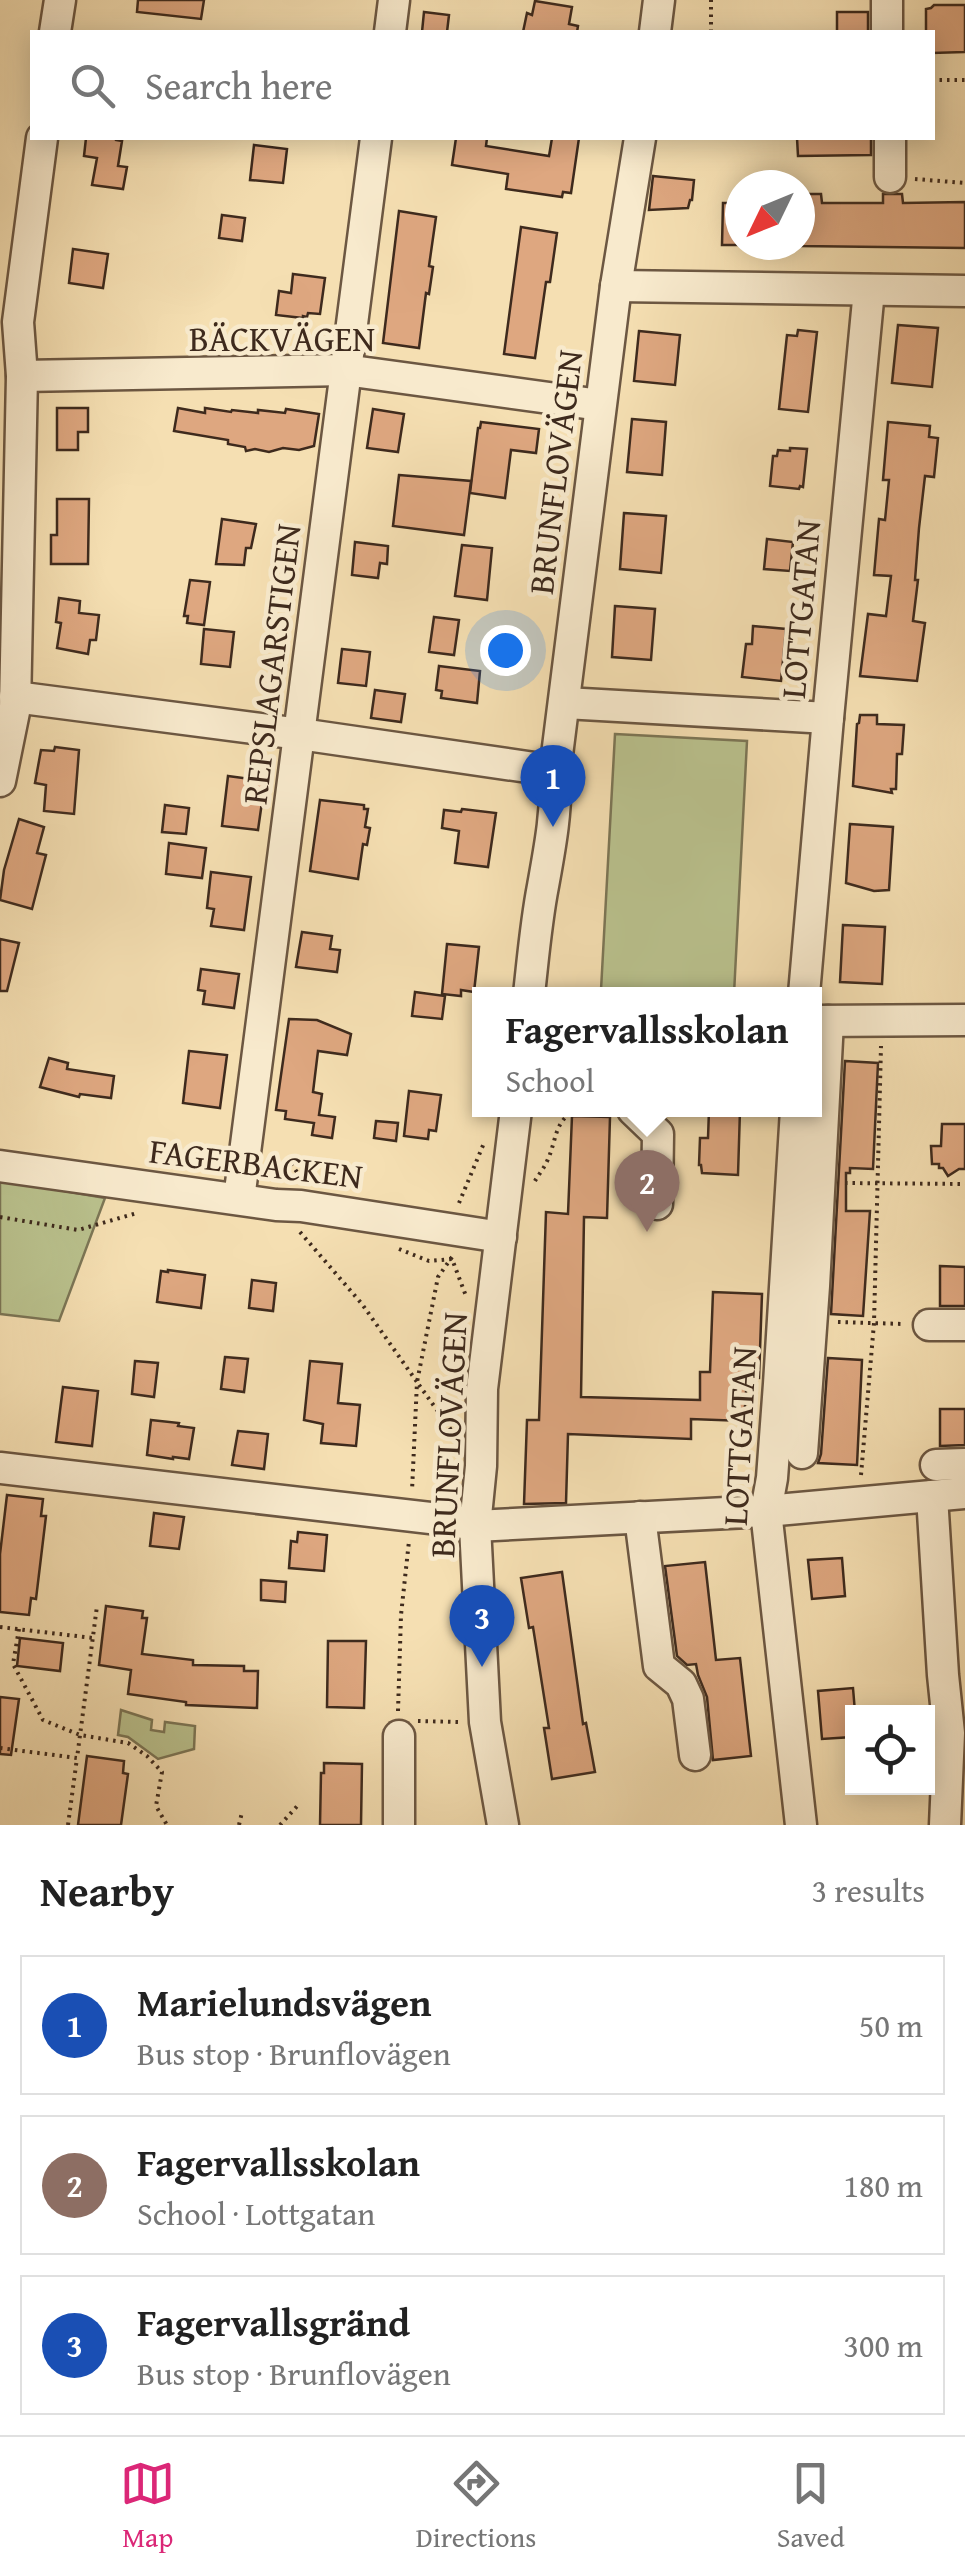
<!DOCTYPE html>
<html lang="en">
<head>
<meta charset="utf-8">
<style>
	:root { --surface:#fff; --page:#f2f2f2; --text:#222; --muted:#767676; --line:#e0e0e0; --accent:#db2777 }
	body { margin:0; font-family:"Gentium Book Plus",serif; background:var(--page); color:var(--text) }
	.controls { position:absolute; right:30px; bottom:30px; display:grid; overflow:hidden; border-radius:0px; box-shadow:0 5px 25px #0003 }
	.controls button { width:90px; height:90px; display:grid; place-items:center; padding:0; border:0; border-bottom:2px solid var(--line); background:var(--surface); color:var(--text); font:50px sans-serif }
	.compass { position:absolute; left:725px; top:170px; width:90px; height:90px; border-radius:50%; background:var(--surface); box-shadow:0 5px 25px #0003; rotate:227deg }
	.you { position:absolute; left:505px; top:650px; width:35px; height:35px; margin:-25px; border:8px solid #fff; border-radius:50%; background:#1a73e8; box-shadow:0 0 0 15px #1a73e833 }
	.badge { display:grid; place-items:center; width:65px; height:65px; border-radius:50%; background:var(--accent); color:#fff; font-size:32px; font-weight:700 }
	.pin { position:absolute; translate:-50% -82px; filter:drop-shadow(0 2px 5px #0008) }
	.pin::after { content:''; position:absolute; top:52px; width:35px; height:30px; background:inherit; clip-path:polygon(0 0,100% 0,50% 100%) }
	.popup { position:absolute; left:472px; top:987px; width:350px; height:130px; box-sizing:border-box; display:grid; place-content:center; border-radius:0px; background:var(--surface); filter:drop-shadow(0 2px 8px #0005); font-size:32px; white-space:nowrap; color:var(--muted) }
	.popup b { font-size:38px; color:var(--text) }
	.popup::after { content:''; position:absolute; left:50%; top:100%; margin-left:-20px; border:20px solid transparent; border-top-color:var(--surface) }
	.list { margin:0; padding:0; list-style:none }
	h2 { display:flex; justify-content:space-between; align-items:center; height:130px; margin:0; padding:0 40px; font-size:42px }
	h2 small { font-size:32px; font-weight:400; color:var(--muted) }
	.list li { display:grid; grid-template-columns:65px 1fr auto; gap:30px; align-items:center; box-sizing:border-box; height:140px; margin:0 20px 20px; padding:0 20px; border:2px solid var(--line); border-radius:0px }
	.list b { display:block; font-size:38px; white-space:nowrap }
	.list p { margin:0; font-size:32px; white-space:nowrap; color:var(--muted) }
	.list em { font-size:32px; font-style:normal; color:var(--muted) }
	.icon { flex:none; width:55px; height:55px; fill:none; stroke:currentColor; stroke-width:2; stroke-linecap:round; stroke-linejoin:round }
	.map { position:relative; flex:none; width:965px; height:1825px; overflow:hidden }
	.search { position:absolute; background:var(--surface); box-shadow:0 5px 25px #0003; left:30px; right:30px; top:30px; height:110px; display:flex; align-items:center; gap:25px; box-sizing:border-box; padding:0 35px; border-radius:0px; color:var(--muted); font-size:38px }
	.sheet { height:610px; background:var(--surface) }
	nav { display:flex; justify-content:space-around; align-items:center; box-sizing:border-box; height:140px; border-top:2px solid var(--line); background:var(--surface); font-size:28px; color:var(--muted) }
	nav a { display:grid; justify-items:center; gap:5px }
	nav .on { color:var(--accent) }
	.map>svg:first-child { display:block }
	.green { fill:#bac28e; stroke:#7c7656; stroke-width:2.5 }
	.building { fill:#dea780; stroke:#3e2a1d; stroke-width:2.5 }
	.lines { fill:none; stroke-linecap:round; stroke-linejoin:round }
	.minor-casing { stroke:#6c5742; stroke-width:35 }
	.path { stroke:#3e2a1d; stroke-width:4; stroke-dasharray:2.5 5; stroke-linecap:butt }
	.minor { stroke:#f8eacd; stroke-width:30 }
	.labels { text-anchor:middle; dominant-baseline:central; stroke-width:9; stroke-linejoin:round; paint-order:stroke }
	.street-label { font-size:35px; fill:#3e2a1d; stroke:#f8eacd }
</style>
</head>
<body>
<div class="map">
<svg width="965" height="1825" viewBox="0 0 965 1825">
	<rect width="100%" height="100%" fill="#f5dfb2"/>
	<filter id="stains"><feTurbulence type="fractalNoise" baseFrequency=".002" numOctaves="4"/><feColorMatrix values="0 0 0 0 .2 0 0 0 0 .09 0 0 0 0 .02 0 0 0 .5 -.17"/></filter>
	<radialGradient id="worn" r=".72"><stop offset=".6" stop-color="#630" stop-opacity="0"/><stop offset="1" stop-color="#630" stop-opacity=".3"/></radialGradient>
	<!-- green -->
	<g class="green">
		<polygon points="615,734 747,741 734,994 601,990"/>
		<polygon points="0,1180 105,1198 59,1321 0,1314"/>
		<polygon points="121,1710 152,1720 151,1730 164,1732 165,1722 195,1726 194,1749 158,1759 128,1737 118,1735"/>
	</g>
	<!-- building -->
	<g class="building">
		<polygon points="138,0 204,0 201,19 137,12"/>
		<polygon points="535,1 572,7 569,24 578,26 577,32 523,32 527,13 532,15"/>
		<polygon points="934,5 965,5 965,52 932,53 932,32 926,32 926,9 931,8"/>
		<polygon points="424,12 449,15 447,32 422,32"/>
		<rect x="837" y="12" width="31" height="20"/>
		<polygon points="86,138 116,138 116,140 122,141 118,166 127,167 123,189 92,185 97,158 84,156"/>
		<polygon points="456,138 487,138 486,146 549,156 552,138 579,138 571,193 563,192 562,197 506,189 508,174 452,165"/>
		<polygon points="797,138 871,138 871,155 798,156"/>
		<polygon points="254,145 287,149 283,183 250,180"/>
		<polygon points="653,176 694,180 692,200 690,200 688,208 649,210"/>
		<polygon points="802,194 821,194 822,203 883,203 883,194 902,194 903,203 965,202 965,248 800,246"/>
		<polygon points="723,203 740,203 740,245 722,245"/>
		<polygon points="399,211 436,217 429,266 433,267 429,294 426,293 419,348 383,343"/>
		<polygon points="222,215 245,218 242,241 219,238"/>
		<polygon points="521,227 557,233 550,282 546,282 535,358 504,354"/>
		<polygon points="73,249 108,254 103,288 69,283"/>
		<polygon points="293,274 325,278 320,314 308,313 307,317 303,316 303,318 276,315 279,291 291,293"/>
		<polygon points="898,325 938,328 932,387 892,383"/>
		<polygon points="798,330 817,332 808,412 779,409 787,335 797,336"/>
		<polygon points="639,331 680,335 675,385 634,381"/>
		<polygon points="57,408 88,408 88,432 78,432 78,450 57,450"/>
		<polygon points="178,408 205,413 205,408 231,412 232,410 258,413 258,410 285,413 286,409 319,414 314,446 299,450 283,448 269,452 255,449 246,451 245,447 228,444 228,440 174,431"/>
		<polygon points="373,409 404,414 398,452 367,448"/>
		<polygon points="632,419 666,422 662,475 627,472"/>
		<polygon points="481,422 539,429 536,453 511,450 505,498 470,493 478,428 480,428"/>
		<polygon points="888,422 930,426 929,437 938,438 934,477 925,476 919,528 915,580 918,580 913,621 925,623 917,681 860,676 868,614 886,616 891,576 874,575 879,519 885,520 889,480 883,480"/>
		<polygon points="790,448 807,449 803,487 800,486 799,489 770,486 773,456 777,456 778,450 790,451"/>
		<polygon points="399,475 471,481 464,535 393,526"/>
		<polygon points="57,499 89,499 88,564 51,564 51,535 57,535"/>
		<polygon points="624,513 666,516 661,573 620,569"/>
		<polygon points="222,519 256,524 251,548 246,548 244,565 216,564"/>
		<polygon points="767,539 793,542 790,571 764,569"/>
		<polygon points="355,542 388,546 387,564 380,563 378,578 352,575"/>
		<polygon points="462,545 492,548 487,600 455,596"/>
		<polygon points="190,580 210,582 204,625 187,623 188,616 184,616"/>
		<polygon points="59,598 80,601 79,613 99,615 96,640 90,640 88,654 57,648 61,623 56,622"/>
		<polygon points="615,606 655,609 651,660 612,657"/>
		<polygon points="434,617 459,620 454,655 429,652"/>
		<polygon points="753,626 786,629 781,681 742,677 746,644 752,644"/>
		<polygon points="204,629 234,632 230,667 201,664"/>
		<polygon points="342,649 370,652 366,686 338,683"/>
		<polygon points="439,666 480,671 477,703 441,698 442,691 436,690"/>
		<polygon points="375,690 405,694 401,722 371,718"/>
		<polygon points="860,715 877,715 877,724 904,725 902,754 897,754 896,789 891,789 892,793 853,786 857,724 859,723"/>
		<polygon points="55,747 79,750 74,814 44,811 46,785 35,783 41,750 54,751"/>
		<polygon points="228,776 265,781 258,830 222,826"/>
		<polygon points="320,800 364,805 364,809 368,809 365,827 370,828 367,845 363,844 358,879 310,871"/>
		<polygon points="165,805 189,808 186,834 162,832"/>
		<polygon points="462,809 496,813 488,867 455,863 459,831 442,828 444,810 461,812"/>
		<polygon points="19,819 44,827 37,853 46,855 32,909 0,900 4,870"/>
		<polygon points="850,824 893,827 889,890 874,891 846,883"/>
		<polygon points="169,843 206,848 202,878 166,874"/>
		<polygon points="211,872 251,877 244,930 211,926 214,909 207,908"/>
		<polygon points="843,925 885,927 882,984 840,982"/>
		<polygon points="302,932 332,936 330,949 340,950 337,972 296,967"/>
		<polygon points="0,939 19,943 7,991 0,991"/>
		<polygon points="447,944 479,947 474,992 461,990 461,996 442,994"/>
		<polygon points="201,969 239,974 234,1008 203,1004 205,991 198,990"/>
		<polygon points="415,992 445,996 442,1019 412,1016"/>
		<polygon points="289,1019 317,1020 351,1034 347,1055 318,1051 313,1092 322,1094 319,1115 335,1117 332,1138 312,1135 314,1123 285,1119 286,1111 276,1110"/>
		<polygon points="189,1051 227,1055 220,1108 183,1103"/>
		<polygon points="49,1058 68,1063 67,1069 114,1076 111,1098 80,1094 79,1097 40,1087"/>
		<polygon points="845,1061 878,1063 873,1169 850,1168 850,1173 846,1173 846,1211 870,1211 863,1316 831,1314"/>
		<polygon points="409,1091 441,1095 436,1131 429,1130 428,1139 404,1136"/>
		<polygon points="709,1110 740,1110 738,1175 702,1173 701,1165 699,1165 700,1138 708,1138"/>
		<polygon points="572,1116 610,1117 607,1218 584,1217 581,1397 700,1400 700,1372 710,1372 713,1292 762,1294 759,1378 747,1377 744,1421 691,1419 691,1439 568,1434 566,1503 524,1504 527,1420 539,1420 546,1212 568,1214"/>
		<polygon points="376,1121 398,1123 396,1141 374,1138"/>
		<polygon points="942,1124 965,1124 965,1169 959,1169 948,1176 943,1168 939,1168 939,1164 932,1164 931,1146 941,1146"/>
		<polygon points="940,1266 965,1267 965,1306 940,1306"/>
		<polygon points="168,1270 205,1275 201,1308 157,1302 161,1271 168,1272"/>
		<polygon points="252,1280 276,1283 273,1311 249,1308"/>
		<polygon points="225,1357 248,1359 244,1392 221,1389"/>
		<polygon points="828,1358 862,1360 857,1465 818,1463 821,1454"/>
		<polygon points="135,1361 158,1363 154,1397 132,1394"/>
		<polygon points="310,1361 342,1364 338,1403 360,1405 356,1446 321,1443 323,1424 304,1420"/>
		<polygon points="63,1387 98,1391 92,1446 56,1442"/>
		<polygon points="940,1409 965,1409 965,1445 940,1446"/>
		<polygon points="151,1420 179,1423 178,1426 194,1428 189,1459 173,1457 173,1459 147,1455"/>
		<polygon points="238,1431 268,1434 264,1469 232,1465"/>
		<polygon points="7,1495 43,1499 41,1516 46,1516 36,1599 31,1598 29,1615 0,1612 0,1554"/>
		<polygon points="154,1513 184,1517 179,1549 150,1546"/>
		<polygon points="298,1532 327,1535 324,1571 289,1568 291,1541 297,1542"/>
		<polygon points="842,1558 845,1596 812,1599 808,1560"/>
		<polygon points="705,1562 716,1660 740,1658 751,1756 713,1760 707,1697 698,1675 696,1664 687,1665 677,1656 665,1566"/>
		<polygon points="562,1572 583,1724 586,1723 595,1772 552,1779 544,1728 549,1728 533,1627 529,1628 521,1578"/>
		<polygon points="261,1580 286,1582 285,1602 261,1600"/>
		<polygon points="106,1606 143,1611 142,1618 147,1618 142,1654 193,1660 193,1665 244,1666 244,1671 258,1671 257,1708 186,1705 186,1702 128,1694 131,1670 99,1665"/>
		<polygon points="20,1638 63,1643 60,1671 17,1666"/>
		<polygon points="328,1641 366,1641 364,1708 327,1707"/>
		<polygon points="853,1688 855,1712 852,1712 852,1737 822,1739 818,1691"/>
		<polygon points="0,1697 19,1699 11,1755 0,1754"/>
		<polygon points="87,1756 124,1761 123,1773 128,1774 121,1825 78,1825"/>
		<polygon points="324,1763 362,1764 361,1825 320,1825 321,1773 324,1773"/>
	</g>
	<g class="lines">
		<defs>
			<g id="minor">
				<polyline points="887,0 887,32"/>
				<polyline points="55,32 60,0"/>
				<polyline points="390,32 394,0"/>
				<polyline points="655,32 659,0"/>
				<polyline points="890,138 890,177"/>
				<polyline points="616,286 965,291"/>
				<polyline points="22,376 345,370 600,405"/>
				<polyline points="15,697 300,734 555,771"/>
				<polyline points="565,703 828,718"/>
				<polyline points="0,781 15,707 22,376 18,322 42,138"/>
				<path d="M529 994C533 959 536 922 543 886 550 847 557 811 555 771L616 286 640 138"/>
				<polyline points="804,994 828,718 869,290"/>
				<polyline points="814,1021 965,1020"/>
				<polyline points="633,1110 658,1134 657,1204"/>
				<polyline points="796,1110 779,1384 772,1478 766,1511 801,1825"/>
				<polyline points="0,1166 276,1205 301,1206 501,1237"/>
				<polyline points="239,1199 376,138"/>
				<polyline points="929,1325 965,1325"/>
				<polyline points="802,1453 814,1286 828,1021"/>
				<polyline points="936,1465 965,1464"/>
				<polyline points="0,1468 456,1521 475,1526 766,1511 965,1493"/>
				<polyline points="932,1496 943,1675 949,1733 945,1825"/>
				<polyline points="640,1517 659,1666 681,1684 688,1699 695,1755"/>
				<polyline points="399,1736 399,1825"/>
				<polyline points="503,1825 485,1722 475,1526 481,1466 482,1389 516,1110"/>
			</g>
		</defs>
		<!-- minor casing -->
		<use href="#minor" class="minor-casing"/>
		<!-- path -->
		<g class="path">
			<polyline points="711,32 711,0"/>
			<polyline points="932,80 965,80"/>
			<polyline points="915,179 965,183"/>
			<polyline points="269,1158 292,1165 301,1178"/>
			<path d="M535 1181C539 1174 545 1167 548 1159 557 1139 554 1121 576 1110"/>
			<polyline points="845,1183 965,1184"/>
			<polyline points="459,1203 484,1143"/>
			<polyline points="0,1217 78,1230 137,1213"/>
			<polyline points="300,1232 362,1304 417,1382 412,1491"/>
			<polyline points="399,1249 429,1261 452,1259 466,1296"/>
			<polyline points="452,1257 438,1277 417,1382 454,1434"/>
			<polyline points="838,1322 904,1324"/>
			<polyline points="861,1475 874,1323 881,1046"/>
			<polyline points="0,1627 93,1638"/>
			<polyline points="19,1629 13,1664 43,1720 80,1735 128,1743 147,1756 162,1772 156,1806 167,1825"/>
			<polyline points="398,1711 401,1615 409,1541"/>
			<polyline points="418,1721 458,1722"/>
			<polyline points="0,1748 77,1758 97,1606"/>
			<polyline points="68,1825 77,1758"/>
			<polyline points="239,1825 242,1812"/>
			<polyline points="280,1825 300,1803"/>
		</g>
		<!-- minor -->
		<use href="#minor" class="minor"/>
	</g>
	<g class="labels">
		<!-- street labels -->
		<g class="street-label">
			<text x="282" y="338">BÄCKVÄGEN</text>
			<text transform="translate(555 472) rotate(-83)">BRUNFLOVÄGEN</text>
			<text transform="translate(800 609) rotate(-85)">LOTTGATAN</text>
			<text transform="translate(271 664) rotate(-83)">REPSLAGARSTIGEN</text>
			<text transform="translate(256 1163) rotate(7)">FAGERBACKEN</text>
			<text transform="translate(448 1435) rotate(-87)">BRUNFLOVÄGEN</text>
			<text transform="translate(739 1436) rotate(-87)">LOTTGATAN</text>
		</g>
	</g>
	<rect width="100%" height="100%" filter="url(#stains)"/>
	<rect width="100%" height="100%" fill="url(#worn)"/>
</svg>
<div class="controls">
<button><svg class="icon" aria-label="locate" viewBox="0 0 24 24"><circle cx="12" cy="12" r="6"/><path d="M12 2v4M12 18v4M2 12h4M18 12h4"/></svg></button>
</div>
<svg class="compass" viewBox="-18 -18 36 36"><path d="M0-13l5 13h-10z" fill="#e53935"/><path d="M0 13l5-13h-10z" fill="#767676"/></svg>
<div class="you"></div>
<div class="pin badge" style="left:553px;top:827px;background:#1a4fb4">1</div>
<div class="pin badge" style="left:647px;top:1232px;background:#8d6e63">2</div>
<div class="popup"><b>Fagervallsskolan</b>School</div>
<div class="pin badge" style="left:482px;top:1667px;background:#1a4fb4">3</div>
<div class="search"><svg class="icon" aria-label="search" viewBox="0 0 24 24"><circle cx="10" cy="10" r="6"/><path d="M15 15l6 6"/></svg>Search here</div>
</div>
<section class="sheet">
<h2>Nearby<small>3 results</small></h2>
<ul class="list">
<li><span class="badge" style="background:#1a4fb4">1</span><div><b>Marielundsvägen</b><p>Bus stop · Brunflovägen</p></div><em>50 m</em></li>
<li><span class="badge" style="background:#8d6e63">2</span><div><b>Fagervallsskolan</b><p>School · Lottgatan</p></div><em>180 m</em></li>
<li><span class="badge" style="background:#1a4fb4">3</span><div><b>Fagervallsgränd</b><p>Bus stop · Brunflovägen</p></div><em>300 m</em></li>
</ul>
</section>
<nav>
<a class="on"><svg class="icon" aria-label="map" viewBox="0 0 24 24"><path d="M3 6l6-2 6 2 6-2v14l-6 2-6-2-6 2zM9 4v14M15 6v14"/></svg>Map</a>
<a><svg class="icon" aria-label="directions" viewBox="0 0 24 24"><path d="M12 3l9 9-9 9-9-9zM9 14v-3h6M13 9l2 2-2 2"/></svg>Directions</a>
<a><svg class="icon" aria-label="saved" viewBox="0 0 24 24"><path d="M7 4h10v16l-5-4-5 4z"/></svg>Saved</a>
</nav>
</body>
</html>
